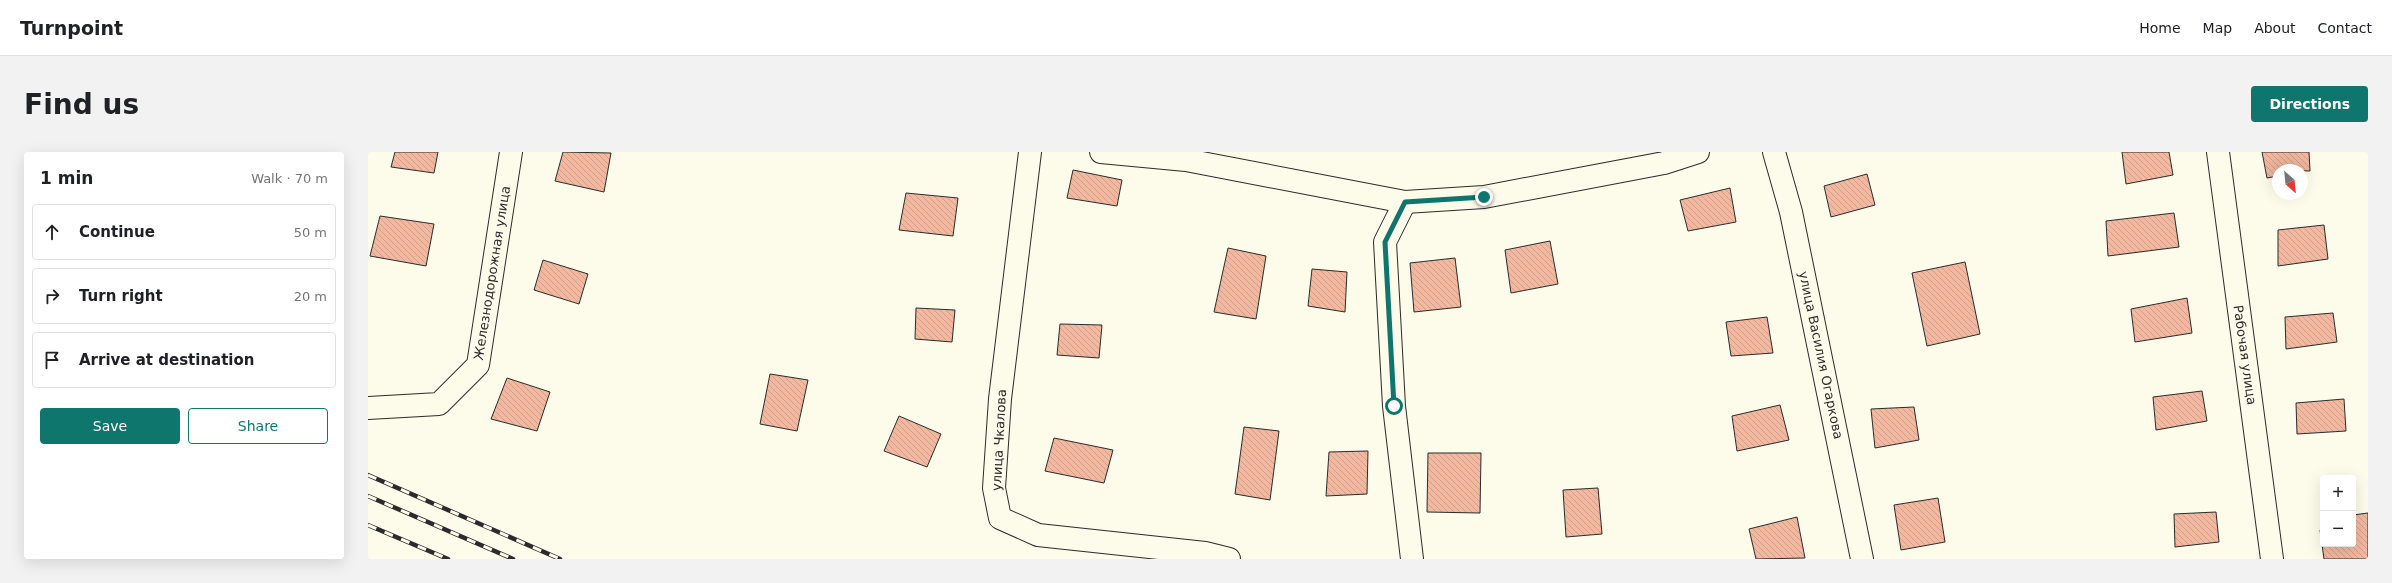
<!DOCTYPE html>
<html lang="en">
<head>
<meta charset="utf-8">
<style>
	:root { --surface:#fff; --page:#f2f2f2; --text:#202124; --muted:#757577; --line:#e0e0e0; --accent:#0f766e }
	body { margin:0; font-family:"DejaVu Sans",sans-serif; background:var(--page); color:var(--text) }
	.controls { position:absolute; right:12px; bottom:12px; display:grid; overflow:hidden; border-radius:4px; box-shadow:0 4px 16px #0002 }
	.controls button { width:36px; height:36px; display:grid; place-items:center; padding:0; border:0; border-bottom:1px solid var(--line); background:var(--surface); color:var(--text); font:20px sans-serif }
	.compass { position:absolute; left:1904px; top:12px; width:36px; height:36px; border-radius:50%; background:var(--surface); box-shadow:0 4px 16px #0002; rotate:153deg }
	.stop { position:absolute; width:12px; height:12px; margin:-9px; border:3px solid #0f766e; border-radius:50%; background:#fff }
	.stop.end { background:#0f766e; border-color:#fff; box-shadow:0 1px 4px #0008 }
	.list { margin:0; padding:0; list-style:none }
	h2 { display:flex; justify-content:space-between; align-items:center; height:52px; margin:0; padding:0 16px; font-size:17px }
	h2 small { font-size:13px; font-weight:400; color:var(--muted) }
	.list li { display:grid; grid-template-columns:26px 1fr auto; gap:12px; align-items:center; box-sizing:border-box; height:56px; margin:0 8px 8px; padding:0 8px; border:1px solid var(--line); border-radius:4px }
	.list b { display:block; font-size:15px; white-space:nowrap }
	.list em { font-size:13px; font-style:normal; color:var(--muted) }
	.actions { display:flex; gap:8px; padding:12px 16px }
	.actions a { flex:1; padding:9px 0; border:1px solid var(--accent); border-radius:4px; text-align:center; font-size:14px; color:var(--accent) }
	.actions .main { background:var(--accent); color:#fff }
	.icon { flex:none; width:22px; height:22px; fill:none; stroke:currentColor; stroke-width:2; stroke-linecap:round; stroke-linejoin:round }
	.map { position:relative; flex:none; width:2000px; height:407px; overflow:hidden; border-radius:4px }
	header { display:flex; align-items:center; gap:24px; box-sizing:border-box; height:56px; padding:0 20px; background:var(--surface); border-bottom:1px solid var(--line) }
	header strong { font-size:19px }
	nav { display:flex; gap:22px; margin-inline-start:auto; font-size:14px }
	.intro { display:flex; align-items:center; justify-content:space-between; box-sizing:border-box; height:96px; padding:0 24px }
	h1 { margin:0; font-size:28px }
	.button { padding:10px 18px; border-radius:4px; background:var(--accent); color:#fff; font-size:14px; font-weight:700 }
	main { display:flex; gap:24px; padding:0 24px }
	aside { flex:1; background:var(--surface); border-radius:4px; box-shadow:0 4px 16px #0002 }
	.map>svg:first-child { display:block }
	.building { fill:url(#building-back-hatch); stroke:#2b2b2b }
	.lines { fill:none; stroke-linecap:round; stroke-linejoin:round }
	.street-casing { stroke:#2b2b2b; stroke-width:24 }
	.secondary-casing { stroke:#2b2b2b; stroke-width:24 }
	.street { stroke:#fdfbea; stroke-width:22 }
	.secondary { stroke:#fdfbea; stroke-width:22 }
	.rail-casing { stroke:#2b2b2b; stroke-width:4.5 }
	.rail { stroke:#fdfbea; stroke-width:3; stroke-dasharray:9; stroke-linecap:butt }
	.route { stroke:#0f766e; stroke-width:5 }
	.labels { text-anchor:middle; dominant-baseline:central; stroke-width:3; stroke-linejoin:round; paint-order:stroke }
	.street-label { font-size:13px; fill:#2b2b2b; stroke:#fdfbea }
</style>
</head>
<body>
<header>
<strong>Turnpoint</strong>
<nav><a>Home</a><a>Map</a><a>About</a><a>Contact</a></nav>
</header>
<div class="intro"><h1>Find us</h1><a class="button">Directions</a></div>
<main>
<aside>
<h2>1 min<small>Walk · 70 m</small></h2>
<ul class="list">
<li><svg class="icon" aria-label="ahead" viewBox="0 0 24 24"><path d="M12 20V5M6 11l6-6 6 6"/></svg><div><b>Continue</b></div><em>50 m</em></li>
<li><svg class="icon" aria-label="right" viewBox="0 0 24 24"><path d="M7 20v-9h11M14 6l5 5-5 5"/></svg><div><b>Turn right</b></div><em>20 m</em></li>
<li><svg class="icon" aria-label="arrive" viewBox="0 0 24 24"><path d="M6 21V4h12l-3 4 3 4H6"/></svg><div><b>Arrive at destination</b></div></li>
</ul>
<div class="actions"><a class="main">Save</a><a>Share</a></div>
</aside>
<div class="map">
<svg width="2000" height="407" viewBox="0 0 2000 407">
	<defs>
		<pattern id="building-back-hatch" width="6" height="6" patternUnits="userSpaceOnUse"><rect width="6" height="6" fill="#f2b8a0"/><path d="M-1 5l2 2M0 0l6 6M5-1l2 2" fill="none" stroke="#d09e8a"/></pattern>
	</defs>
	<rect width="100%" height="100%" fill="#fdfbea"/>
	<!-- building -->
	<g class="building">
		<polygon points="27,0 70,0 66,21 23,15"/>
		<polygon points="195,0 243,1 236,40 187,29"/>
		<polygon points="1754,0 1801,0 1805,23 1758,32"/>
		<polygon points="1894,0 1941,0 1942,19 1910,18 1910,24 1899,26"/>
		<polygon points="705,18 754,28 749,54 699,46"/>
		<polygon points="1499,22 1507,53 1463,65 1456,34"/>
		<polygon points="1362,36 1368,70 1320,79 1312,48"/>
		<polygon points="538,41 590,46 585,84 531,78"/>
		<polygon points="1806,61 1811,95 1740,104 1738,69"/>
		<polygon points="12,64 66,72 58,114 2,104"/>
		<polygon points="1956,73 1960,107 1910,114 1910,78"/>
		<polygon points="1182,89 1190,132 1143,141 1137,98"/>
		<polygon points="860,96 898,104 888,167 846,160"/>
		<polygon points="1087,106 1093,155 1046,160 1042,111"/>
		<polygon points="175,108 220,122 211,152 166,138"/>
		<polygon points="1597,110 1612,182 1559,194 1544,121"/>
		<polygon points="944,117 979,120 977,160 940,154"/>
		<polygon points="1819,146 1824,181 1767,190 1763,157"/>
		<polygon points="548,156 587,158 584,190 547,187"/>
		<polygon points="1965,161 1969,190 1918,197 1917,165"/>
		<polygon points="1399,165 1405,201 1363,204 1358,170"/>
		<polygon points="692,172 734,173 731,206 689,203"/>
		<polygon points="402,222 440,228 429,279 392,272"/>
		<polygon points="139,226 182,240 169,279 123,267"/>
		<polygon points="1834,239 1839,269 1788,278 1785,245"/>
		<polygon points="1976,247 1978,279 1929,282 1928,251"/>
		<polygon points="1412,253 1421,288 1369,299 1364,264"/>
		<polygon points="1546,255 1551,288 1507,296 1503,257"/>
		<polygon points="531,264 573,282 559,315 516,299"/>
		<polygon points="876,275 911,279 902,348 867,342"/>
		<polygon points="686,286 745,298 736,331 677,319"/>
		<polygon points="1000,299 999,342 958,344 961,300"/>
		<polygon points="1060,301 1113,301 1112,361 1059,360"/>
		<polygon points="1230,336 1234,382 1198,385 1195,338"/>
		<polygon points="1570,346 1577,390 1533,398 1526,353"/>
		<polygon points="1848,360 1851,390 1807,395 1806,362"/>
		<polygon points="2000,361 2000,407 1956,407 1952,378 1955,378 1955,392 1985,392 1985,363"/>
		<polygon points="1429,365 1437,406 1388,407 1381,377"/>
	</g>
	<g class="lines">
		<defs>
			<g id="street">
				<polyline points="662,0 632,247 626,336 632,366 670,383 837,401 861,407"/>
				<polyline points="733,0 818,8 1037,50 1116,45 1296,11 1330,0"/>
				<polyline points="1850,0 1904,407"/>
				<polyline points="1037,50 1017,90 1026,254 1044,407"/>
				<polyline points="0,256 71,252 110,213 143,0"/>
			</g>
			<polyline id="secondary" points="1406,0 1423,60 1494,407"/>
		</defs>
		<!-- street casing -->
		<use href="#street" class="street-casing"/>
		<!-- secondary casing -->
		<use href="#secondary" class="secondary-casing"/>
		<!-- street -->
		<use href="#street" class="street"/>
		<!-- secondary -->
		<use href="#secondary" class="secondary"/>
		<defs>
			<g id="rail">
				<polyline points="0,323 192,407"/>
				<polyline points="0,344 145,407"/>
				<polyline points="0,373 80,407"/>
			</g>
		</defs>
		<!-- rail casing -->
		<use href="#rail" class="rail-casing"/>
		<!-- rail -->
		<use href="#rail" class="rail"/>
	</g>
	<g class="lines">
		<!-- route -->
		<polyline class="route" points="1026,254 1017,90 1037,50 1116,45"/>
	</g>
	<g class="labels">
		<!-- street labels -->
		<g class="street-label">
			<text transform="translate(124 121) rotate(-81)">Железнодорожная улица</text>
			<text transform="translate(1453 203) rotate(78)">улица Василия Огаркова</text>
			<text transform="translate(1877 203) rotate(82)">Рабочая улица</text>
			<text transform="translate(631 288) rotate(-87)">улица Чкалова</text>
		</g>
	</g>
</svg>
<div class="controls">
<button>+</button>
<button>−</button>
</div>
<svg class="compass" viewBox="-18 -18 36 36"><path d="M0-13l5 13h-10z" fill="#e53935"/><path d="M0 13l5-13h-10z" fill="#757577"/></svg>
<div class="stop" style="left:1026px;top:254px"></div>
<div class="stop end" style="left:1116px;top:45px"></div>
</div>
</main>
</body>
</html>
